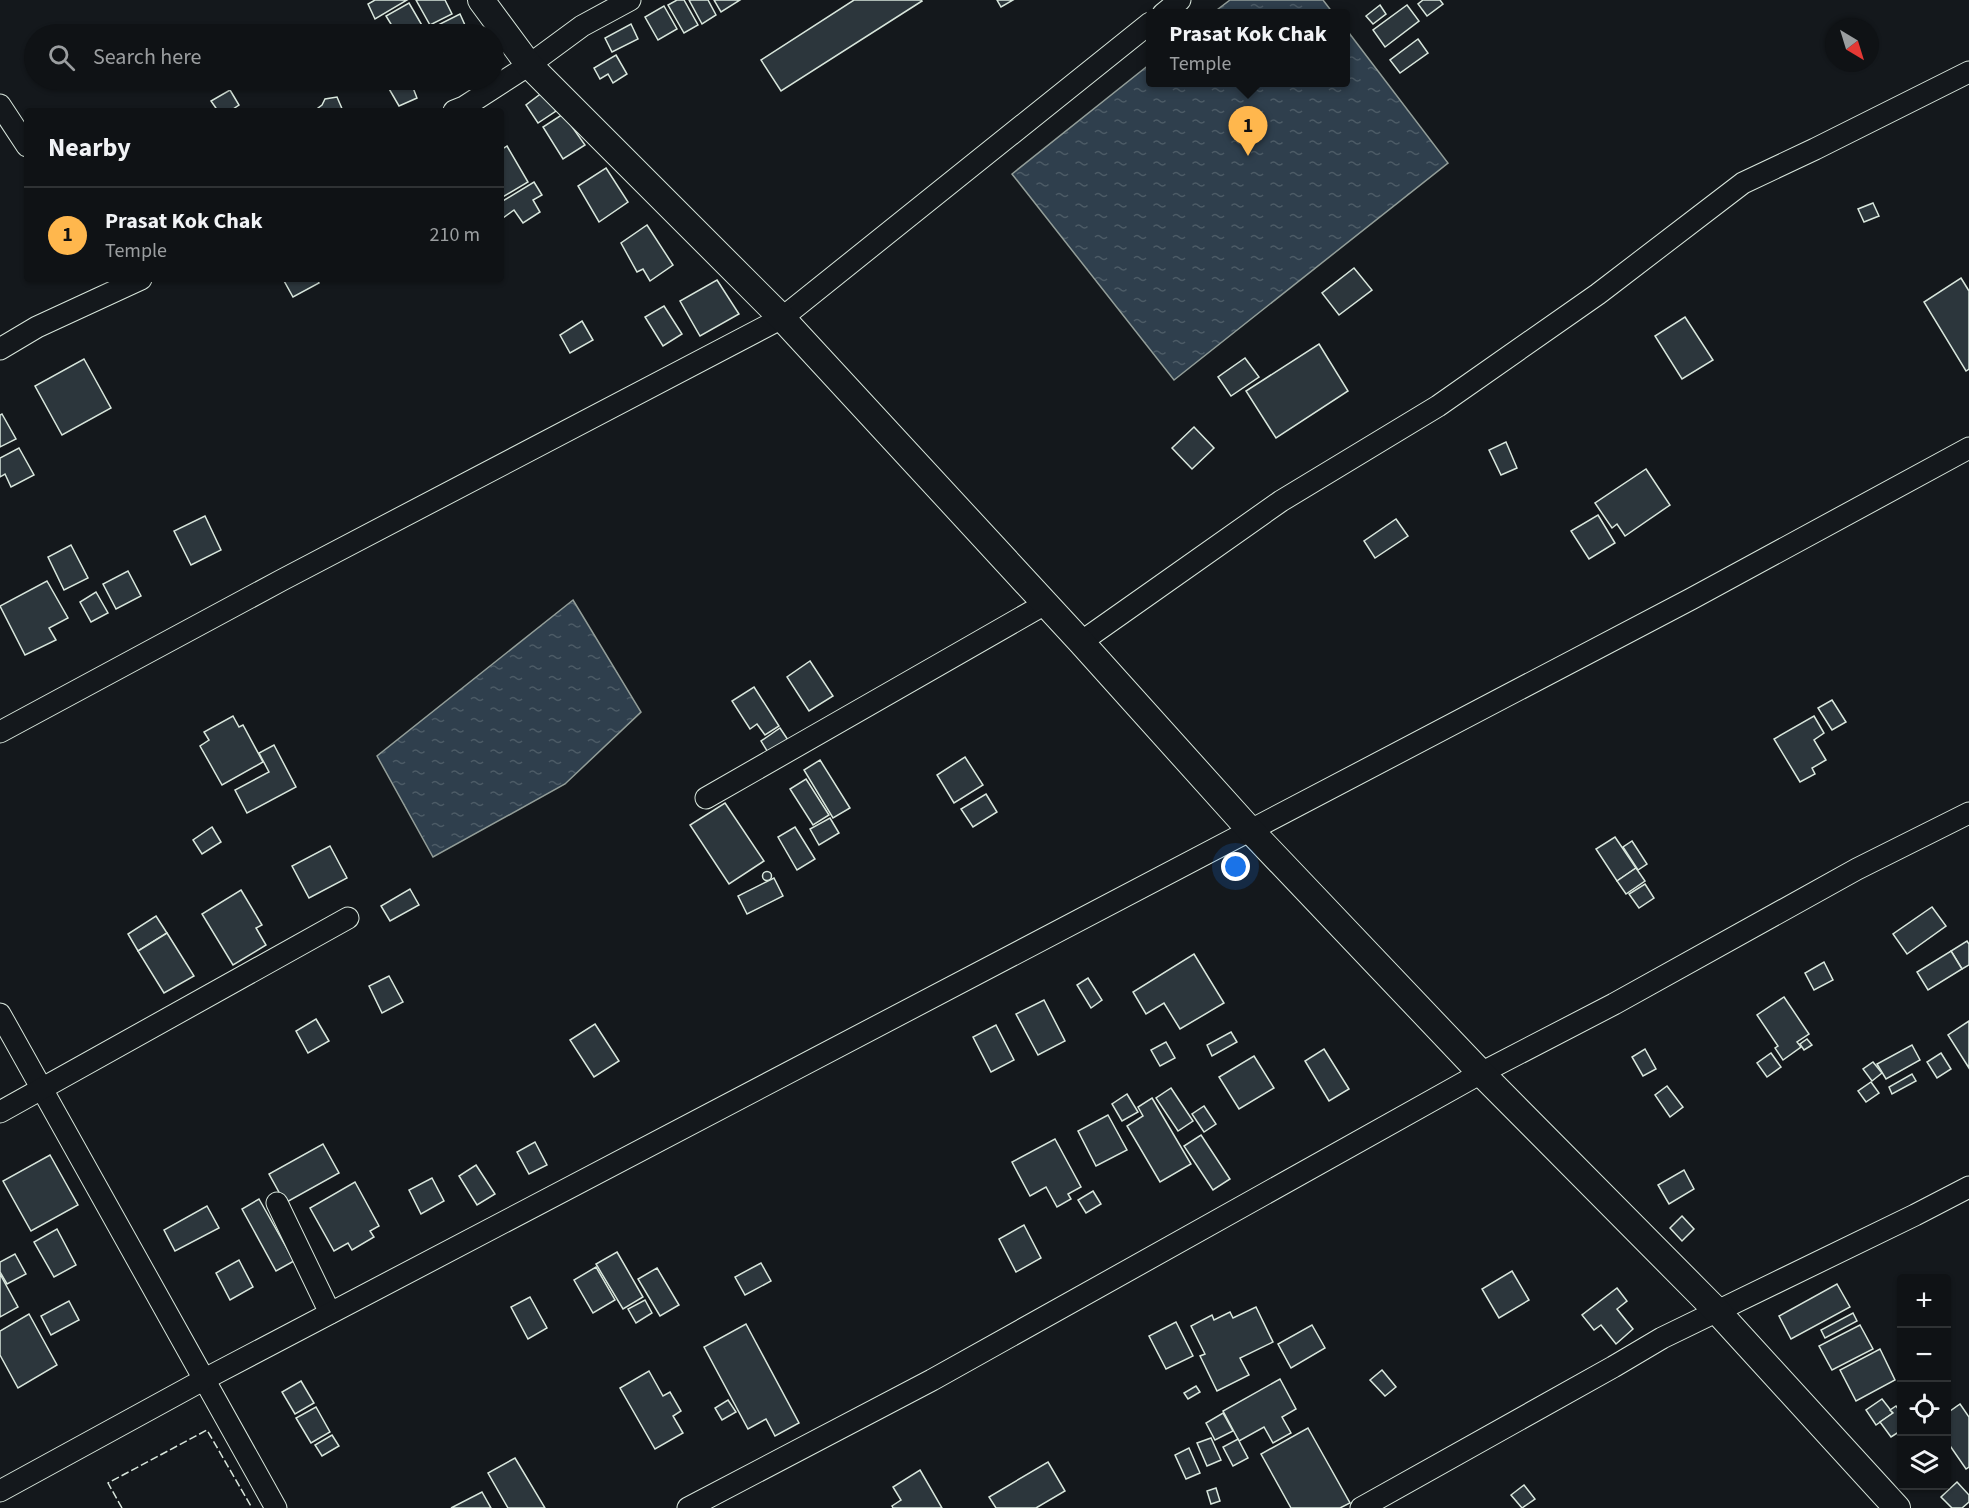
<!DOCTYPE html>
<html lang="en">
<head>
<meta charset="utf-8">
<style>
	:root { --surface:#0f1215; --page:#181b1e; --text:#f1f3f6; --muted:#9b9ea0; --line:#2f3234; --accent:#ffb74d }
	body { margin:0; font-family:"Source Sans 3",sans-serif; background:var(--page); color:var(--text) }
	.controls { position:absolute; right:18px; bottom:18px; display:grid; overflow:hidden; border-radius:6px; box-shadow:0 2px 4px #0004 }
	.controls button { width:54px; height:54px; display:grid; place-items:center; padding:0; border:0; border-bottom:2px solid var(--line); background:var(--surface); color:var(--text); font:30px sans-serif }
	.compass { position:absolute; left:1825px; top:18px; width:54px; height:54px; border-radius:50%; background:var(--surface); box-shadow:0 2px 4px #0004; rotate:142deg }
	.you { position:absolute; left:1236px; top:867px; width:21px; height:21px; margin:-15px; border:4px solid #fff; border-radius:50%; background:#1a73e8; box-shadow:0 0 0 9px #1a73e833 }
	.badge { display:grid; place-items:center; width:39px; height:39px; border-radius:50%; background:var(--accent); color:#111; font-size:20px; font-weight:700 }
	.pin { position:absolute; translate:-50% -50px; filter:drop-shadow(0 2px 3px #0008) }
	.pin::after { content:''; position:absolute; top:32px; width:21px; height:18px; background:inherit; clip-path:polygon(0 0,100% 0,50% 100%) }
	.popup { position:absolute; left:1146px; top:9px; width:204px; height:78px; box-sizing:border-box; display:grid; place-content:center; border-radius:6px; background:var(--surface); filter:drop-shadow(0 2px 4px #0005); font-size:20px; white-space:nowrap; color:var(--muted) }
	.popup b { font-size:22px; color:var(--text) }
	.popup::after { content:''; position:absolute; left:50%; top:100%; margin-left:-12px; border:12px solid transparent; border-top-color:var(--surface) }
	.list { margin:0; padding:0; list-style:none }
	h2 { display:flex; justify-content:space-between; align-items:center; height:78px; margin:0; padding:0 24px; font-size:26px }
	h2 small { font-size:20px; font-weight:400; color:var(--muted) }
	.list li { display:grid; grid-template-columns:39px 1fr auto; gap:18px; align-items:center; box-sizing:border-box; height:96px; padding:0 24px; border-top:2px solid var(--line) }
	.list b { display:block; font-size:22px; white-space:nowrap }
	.list p { margin:0; font-size:20px; white-space:nowrap; color:var(--muted) }
	.list em { font-size:20px; font-style:normal; color:var(--muted) }
	.icon { flex:none; width:33px; height:33px; fill:none; stroke:currentColor; stroke-width:2; stroke-linecap:round; stroke-linejoin:round }
	.map { position:relative; flex:none; width:1969px; height:1508px; overflow:hidden }
	.search { position:absolute; background:var(--surface); box-shadow:0 2px 4px #0004; left:24px; top:24px; width:480px; height:66px; display:flex; align-items:center; gap:15px; box-sizing:border-box; padding:0 21px; border-radius:33px; color:var(--muted); font-size:22px }
	.panel { position:absolute; background:var(--surface); box-shadow:0 2px 4px #0004; left:24px; top:108px; width:480px; height:174px; border-radius:6px }
	.map>svg:first-child { display:block }
	.water { fill:url(#water-ripples); stroke:#939e99; stroke-width:1.5 }
	.building { fill:#2c363c; stroke:#d8e6dc; stroke-width:1.5 }
	.lines { fill:none; stroke-linecap:round; stroke-linejoin:round }
	.minor-casing { stroke:#d8e6dc; stroke-width:23 }
	.tertiary-casing { stroke:#d8e6dc; stroke-width:28 }
	.minor { stroke:#14181c; stroke-width:21 }
	.tertiary { stroke:#14181c; stroke-width:26 }
	.fence { stroke:#d8e6dc; stroke-width:1.5; stroke-dasharray:8 3; stroke-linecap:butt }
</style>
</head>
<body>
<div class="map">
<svg width="1969" height="1508" viewBox="0 0 1969 1508">
	<defs>
		<pattern id="water-ripples" width="26" height="14" patternUnits="userSpaceOnUse" patternTransform="scale(1.5)"><rect width="26" height="14" fill="#2f3f4d"/><path d="M2 4q2-2 4 0t4 0M15 11q2-2 4 0t4 0" fill="none" stroke="#4c5b66"/></pattern>
	</defs>
	<rect width="100%" height="100%" fill="#14181c"/>
	<!-- water -->
	<g class="water">
		<polygon points="1230,0 1323,0 1333,13 1213,13"/>
		<polygon points="1346,29 1448,163 1174,380 1012,174 1150,64 1150,82 1346,82"/>
		<polygon points="573,600 641,712 565,784 433,857 377,756"/>
	</g>
	<!-- building -->
	<g class="building">
		<polygon points="375,0 407,0 375,19 368,4"/>
		<polygon points="416,0 445,0 452,14 430,25"/>
		<polygon points="677,0 684,0 698,25 684,33 668,5"/>
		<polygon points="689,0 708,0 716,15 702,24"/>
		<polygon points="714,0 740,0 721,12"/>
		<polygon points="854,0 921,0 922,1 781,91 761,60"/>
		<polygon points="997,0 1013,0 1001,7"/>
		<polygon points="1423,0 1440,0 1443,4 1427,16 1418,4"/>
		<polygon points="409,3 423,27 413,34 397,34 386,16"/>
		<polygon points="1380,5 1386,14 1373,24 1366,16"/>
		<polygon points="1407,5 1419,21 1385,47 1373,30"/>
		<polygon points="664,6 677,29 658,40 645,17"/>
		<polygon points="460,14 469,34 428,34 426,31"/>
		<polygon points="631,24 638,39 612,52 605,38"/>
		<polygon points="1418,39 1428,53 1400,73 1390,60"/>
		<polygon points="616,55 627,74 613,83 608,74 600,79 594,68"/>
		<polygon points="403,80 410,80 417,98 399,106 388,87"/>
		<polygon points="230,90 239,105 230,111 218,111 211,101"/>
		<polygon points="543,92 556,111 538,123 526,105"/>
		<polygon points="337,97 343,111 314,111 322,105 325,99"/>
		<polygon points="563,114 585,145 563,159 543,127"/>
		<polygon points="507,146 528,182 501,198 501,150"/>
		<polygon points="606,168 628,202 599,222 578,186"/>
		<polygon points="534,182 542,195 533,200 540,212 523,223 514,210 503,218 501,202"/>
		<polygon points="1873,203 1879,216 1864,222 1858,209"/>
		<polygon points="647,225 673,265 650,281 643,269 637,272 621,243"/>
		<polygon points="1354,268 1372,290 1339,315 1322,293"/>
		<polygon points="1961,278 1969,291 1969,369 1966,371 1924,302"/>
		<polygon points="283,279 317,279 319,283 293,297"/>
		<polygon points="717,280 739,314 700,336 680,301"/>
		<polygon points="664,306 682,334 663,346 645,317"/>
		<polygon points="1685,317 1713,360 1682,379 1655,336"/>
		<polygon points="582,321 593,340 570,353 560,335"/>
		<polygon points="1319,344 1348,391 1276,438 1246,391"/>
		<polygon points="1245,358 1259,377 1231,396 1218,377"/>
		<polygon points="84,359 111,408 62,435 35,386"/>
		<polygon points="2,414 16,439 0,447 0,415"/>
		<polygon points="1194,427 1214,448 1192,469 1172,448"/>
		<polygon points="1506,442 1517,468 1501,475 1489,450"/>
		<polygon points="19,448 34,475 11,487 5,474 0,477 0,458"/>
		<polygon points="1646,469 1670,505 1625,536 1617,524 1612,528 1595,503"/>
		<polygon points="1598,515 1615,543 1589,559 1571,531"/>
		<polygon points="205,516 221,550 191,565 174,531"/>
		<polygon points="1396,519 1408,536 1375,558 1364,541"/>
		<polygon points="71,545 88,578 64,590 48,557"/>
		<polygon points="128,571 141,596 116,609 103,584"/>
		<polygon points="47,581 68,618 49,628 56,640 25,655 0,606"/>
		<polygon points="96,592 108,613 91,622 80,602"/>
		<polygon points="810,661 833,696 809,711 787,677"/>
		<polygon points="754,687 779,726 765,735 757,724 750,729 732,701"/>
		<polygon points="1832,700 1846,722 1832,730 1818,708"/>
		<polygon points="233,716 239,727 243,725 263,762 222,785 200,746 209,740 204,732"/>
		<polygon points="1814,716 1824,733 1814,740 1826,760 1812,768 1815,774 1800,782 1774,739"/>
		<polygon points="780,728 792,746 772,759 761,741"/>
		<polygon points="274,745 296,787 247,813 235,790 269,772 259,753"/>
		<polygon points="965,757 983,785 954,803 937,775"/>
		<polygon points="820,760 850,808 833,818 804,770"/>
		<polygon points="806,779 829,815 813,825 790,789"/>
		<polygon points="986,794 997,812 973,827 961,809"/>
		<polygon points="725,803 764,861 729,884 690,825"/>
		<polygon points="830,818 839,833 819,845 810,829"/>
		<polygon points="212,827 221,842 202,854 193,840"/>
		<polygon points="795,827 815,859 797,870 778,837"/>
		<polygon points="1615,837 1636,868 1617,881 1596,849"/>
		<polygon points="1632,841 1647,864 1638,870 1623,847"/>
		<polygon points="330,846 347,878 309,898 292,866"/>
		<polygon points="1636,868 1645,881 1626,894 1617,881"/>
		<circle cx="767" cy="876" r="4.5"/>
		<polygon points="774,878 783,896 747,914 738,896"/>
		<polygon points="1645,884 1654,898 1639,908 1629,894"/>
		<polygon points="410,889 419,905 390,921 381,906"/>
		<polygon points="241,890 262,925 256,928 266,945 233,965 202,914"/>
		<polygon points="1932,907 1946,926 1907,954 1893,934"/>
		<polygon points="156,916 167,933 138,951 128,934"/>
		<polygon points="167,933 194,976 164,993 138,951"/>
		<polygon points="1967,941 1969,944 1969,965 1962,969 1951,951"/>
		<polygon points="1951,951 1962,969 1928,990 1917,972"/>
		<polygon points="1194,954 1224,1003 1180,1029 1164,1003 1146,1014 1133,992"/>
		<polygon points="1824,962 1833,980 1814,990 1805,973"/>
		<polygon points="389,976 403,1002 382,1013 369,986"/>
		<polygon points="1088,978 1102,1000 1091,1008 1077,985"/>
		<polygon points="1784,997 1809,1034 1797,1042 1801,1047 1783,1060 1775,1048 1778,1046 1757,1015"/>
		<polygon points="1044,1000 1065,1041 1038,1055 1016,1014"/>
		<polygon points="316,1019 329,1041 308,1053 296,1031"/>
		<polygon points="1969,1021 1969,1068 1948,1035"/>
		<polygon points="595,1024 619,1061 594,1077 570,1040"/>
		<polygon points="996,1025 1014,1060 991,1072 973,1037"/>
		<polygon points="1231,1032 1237,1042 1212,1056 1207,1045"/>
		<polygon points="1807,1039 1812,1045 1804,1050 1800,1044"/>
		<polygon points="1166,1042 1175,1058 1160,1066 1151,1050"/>
		<polygon points="1912,1045 1920,1060 1886,1079 1877,1064"/>
		<polygon points="1324,1049 1349,1089 1329,1101 1305,1061"/>
		<polygon points="1645,1049 1656,1069 1643,1076 1632,1057"/>
		<polygon points="1771,1053 1781,1067 1767,1077 1757,1063"/>
		<polygon points="1941,1053 1951,1069 1937,1078 1927,1062"/>
		<polygon points="1254,1056 1274,1088 1239,1109 1219,1077"/>
		<polygon points="1873,1062 1882,1073 1872,1081 1863,1069"/>
		<polygon points="1912,1074 1916,1081 1892,1094 1889,1087"/>
		<polygon points="1871,1082 1879,1093 1866,1102 1858,1091"/>
		<polygon points="1667,1086 1683,1107 1670,1117 1655,1095"/>
		<polygon points="1171,1088 1193,1121 1178,1131 1156,1098"/>
		<polygon points="1127,1094 1138,1112 1122,1121 1112,1104"/>
		<polygon points="1152,1098 1191,1164 1160,1182 1127,1126 1143,1116 1138,1107"/>
		<polygon points="1204,1106 1216,1124 1204,1132 1192,1114"/>
		<polygon points="1108,1115 1127,1150 1096,1166 1078,1131"/>
		<polygon points="1201,1135 1230,1179 1213,1190 1184,1146"/>
		<polygon points="1055,1139 1081,1187 1068,1194 1071,1199 1057,1207 1046,1187 1030,1196 1012,1162"/>
		<polygon points="535,1142 547,1165 529,1174 517,1152"/>
		<polygon points="323,1144 339,1173 285,1203 269,1174"/>
		<polygon points="50,1155 78,1205 31,1231 3,1181"/>
		<polygon points="476,1165 495,1194 477,1205 459,1176"/>
		<polygon points="1684,1170 1694,1189 1669,1204 1658,1185"/>
		<polygon points="432,1178 444,1201 421,1214 409,1190"/>
		<polygon points="355,1182 379,1226 370,1231 374,1237 352,1250 348,1243 334,1251 310,1208"/>
		<polygon points="1093,1191 1101,1204 1086,1213 1078,1200"/>
		<polygon points="259,1199 294,1261 276,1271 242,1209"/>
		<polygon points="207,1206 219,1228 175,1251 164,1230"/>
		<polygon points="1682,1216 1694,1229 1682,1241 1670,1228"/>
		<polygon points="1024,1225 1041,1258 1016,1272 999,1239"/>
		<polygon points="57,1229 76,1265 54,1277 34,1242"/>
		<polygon points="617,1252 643,1297 623,1309 596,1264"/>
		<polygon points="15,1254 26,1274 7,1284 0,1272 0,1262"/>
		<polygon points="239,1260 253,1287 230,1300 216,1273"/>
		<polygon points="761,1263 771,1281 745,1295 735,1277"/>
		<polygon points="596,1267 615,1300 593,1313 574,1280"/>
		<polygon points="657,1268 679,1305 660,1316 638,1279"/>
		<polygon points="1512,1271 1529,1300 1499,1318 1482,1289"/>
		<polygon points="0,1274 18,1307 0,1317"/>
		<polygon points="1837,1284 1850,1307 1791,1339 1779,1316"/>
		<polygon points="1617,1288 1627,1301 1617,1309 1633,1329 1616,1344 1601,1325 1594,1330 1582,1315"/>
		<polygon points="530,1297 547,1328 528,1339 511,1307"/>
		<polygon points="645,1300 652,1313 636,1323 628,1309"/>
		<polygon points="69,1301 79,1320 51,1335 41,1316"/>
		<polygon points="1256,1307 1273,1342 1240,1358 1249,1375 1217,1391 1200,1356 1205,1354 1191,1326 1212,1315 1214,1320 1230,1312 1233,1318"/>
		<polygon points="1853,1313 1857,1321 1825,1338 1821,1330"/>
		<polygon points="29,1314 57,1365 18,1388 0,1355 0,1331"/>
		<polygon points="1176,1322 1193,1356 1166,1369 1149,1336"/>
		<polygon points="746,1324 799,1423 775,1436 766,1419 748,1429 704,1347"/>
		<polygon points="1312,1325 1325,1348 1291,1368 1278,1344"/>
		<polygon points="1860,1325 1873,1349 1832,1370 1819,1346"/>
		<polygon points="1880,1349 1895,1380 1856,1401 1840,1370"/>
		<polygon points="1382,1370 1396,1387 1385,1396 1370,1380"/>
		<polygon points="649,1371 663,1396 670,1392 681,1411 673,1416 683,1433 655,1449 620,1388"/>
		<polygon points="1280,1379 1296,1409 1282,1417 1291,1433 1273,1443 1264,1427 1239,1441 1223,1411"/>
		<polygon points="301,1381 314,1403 295,1414 282,1392"/>
		<polygon points="1196,1386 1200,1392 1188,1399 1184,1393"/>
		<polygon points="1882,1399 1893,1413 1876,1425 1866,1410"/>
		<polygon points="728,1400 736,1412 722,1420 715,1408"/>
		<polygon points="1960,1404 1969,1417 1969,1467 1966,1469 1946,1440 1946,1414"/>
		<polygon points="1896,1406 1902,1414 1902,1430 1891,1437 1880,1422 1893,1413 1890,1410"/>
		<polygon points="316,1407 330,1432 311,1443 296,1418"/>
		<polygon points="1223,1413 1233,1431 1215,1440 1206,1423"/>
		<polygon points="1308,1428 1350,1503 1340,1508 1291,1508 1261,1454"/>
		<polygon points="332,1435 339,1446 322,1456 315,1445"/>
		<polygon points="1211,1438 1221,1460 1207,1466 1197,1443"/>
		<polygon points="1238,1439 1248,1458 1233,1466 1223,1447"/>
		<polygon points="1189,1448 1200,1473 1186,1479 1175,1455"/>
		<polygon points="515,1458 545,1508 508,1508 488,1473"/>
		<polygon points="1048,1462 1065,1491 1036,1508 996,1508 989,1497"/>
		<polygon points="920,1470 942,1508 893,1508 892,1506 901,1500 893,1487"/>
		<polygon points="1957,1482 1969,1495 1969,1502 1962,1508 1952,1508 1941,1497"/>
		<polygon points="1524,1485 1535,1499 1522,1508 1511,1495"/>
		<polygon points="1216,1488 1220,1501 1211,1504 1207,1491"/>
		<polygon points="482,1492 491,1508 451,1508"/>
	</g>
	<g class="lines">
		<defs>
			<g id="minor">
				<polyline points="1163,14 1180,0"/>
				<polyline points="0,105 27,146"/>
				<polyline points="454,111 464,107 529,65 582,26 630,0"/>
				<polyline points="0,349 37,327 141,279"/>
				<polyline points="1081,642 1281,501 1438,406 1598,294 1743,183 1815,149 1969,72"/>
				<polyline points="0,732 282,580 782,318 1150,23"/>
				<polyline points="706,798 1045,604"/>
				<polyline points="0,1014 276,1508"/>
				<polyline points="0,1112 348,918"/>
				<polyline points="277,1203 330,1313"/>
				<polyline points="0,1491 203,1380 1691,599 1969,448"/>
				<polyline points="688,1508 932,1380 1481,1073 1614,1004 1857,869 1969,813"/>
				<polyline points="1361,1508 1613,1367 1662,1338 1915,1215 1969,1187"/>
			</g>
			<polyline id="tertiary" points="481,0 529,65 782,318 1081,642 1251,831 1481,1073 1717,1311 1897,1508"/>
		</defs>
		<!-- minor casing -->
		<use href="#minor" class="minor-casing"/>
		<!-- tertiary casing -->
		<use href="#tertiary" class="tertiary-casing"/>
		<!-- minor -->
		<use href="#minor" class="minor"/>
		<!-- tertiary -->
		<use href="#tertiary" class="tertiary"/>
		<!-- fence -->
		<polyline class="fence" points="122,1508 108,1483 207,1430 252,1508"/>
	</g>
</svg>
<div class="controls">
<button>+</button>
<button>−</button>
<button><svg class="icon" aria-label="locate" viewBox="0 0 24 24"><circle cx="12" cy="12" r="6"/><path d="M12 2v4M12 18v4M2 12h4M18 12h4"/></svg></button>
<button><svg class="icon" aria-label="layers" viewBox="0 0 24 24"><path d="M12 4l9 5-9 5-9-5zM3 14l9 5 9-5"/></svg></button>
</div>
<svg class="compass" viewBox="-18 -18 36 36"><path d="M0-13l5 13h-10z" fill="#e53935"/><path d="M0 13l5-13h-10z" fill="#9b9ea0"/></svg>
<div class="you"></div>
<div class="pin badge" style="left:1248px;top:156px">1</div>
<div class="popup"><b>Prasat Kok Chak</b>Temple</div>
<div class="search"><svg class="icon" aria-label="search" viewBox="0 0 24 24"><circle cx="10" cy="10" r="6"/><path d="M15 15l6 6"/></svg>Search here</div>
<section class="panel">
<h2>Nearby<small></small></h2>
<ul class="list">
<li><span class="badge">1</span><div><b>Prasat Kok Chak</b><p>Temple</p></div><em>210 m</em></li>
</ul>
</section>
</div>
</body>
</html>
